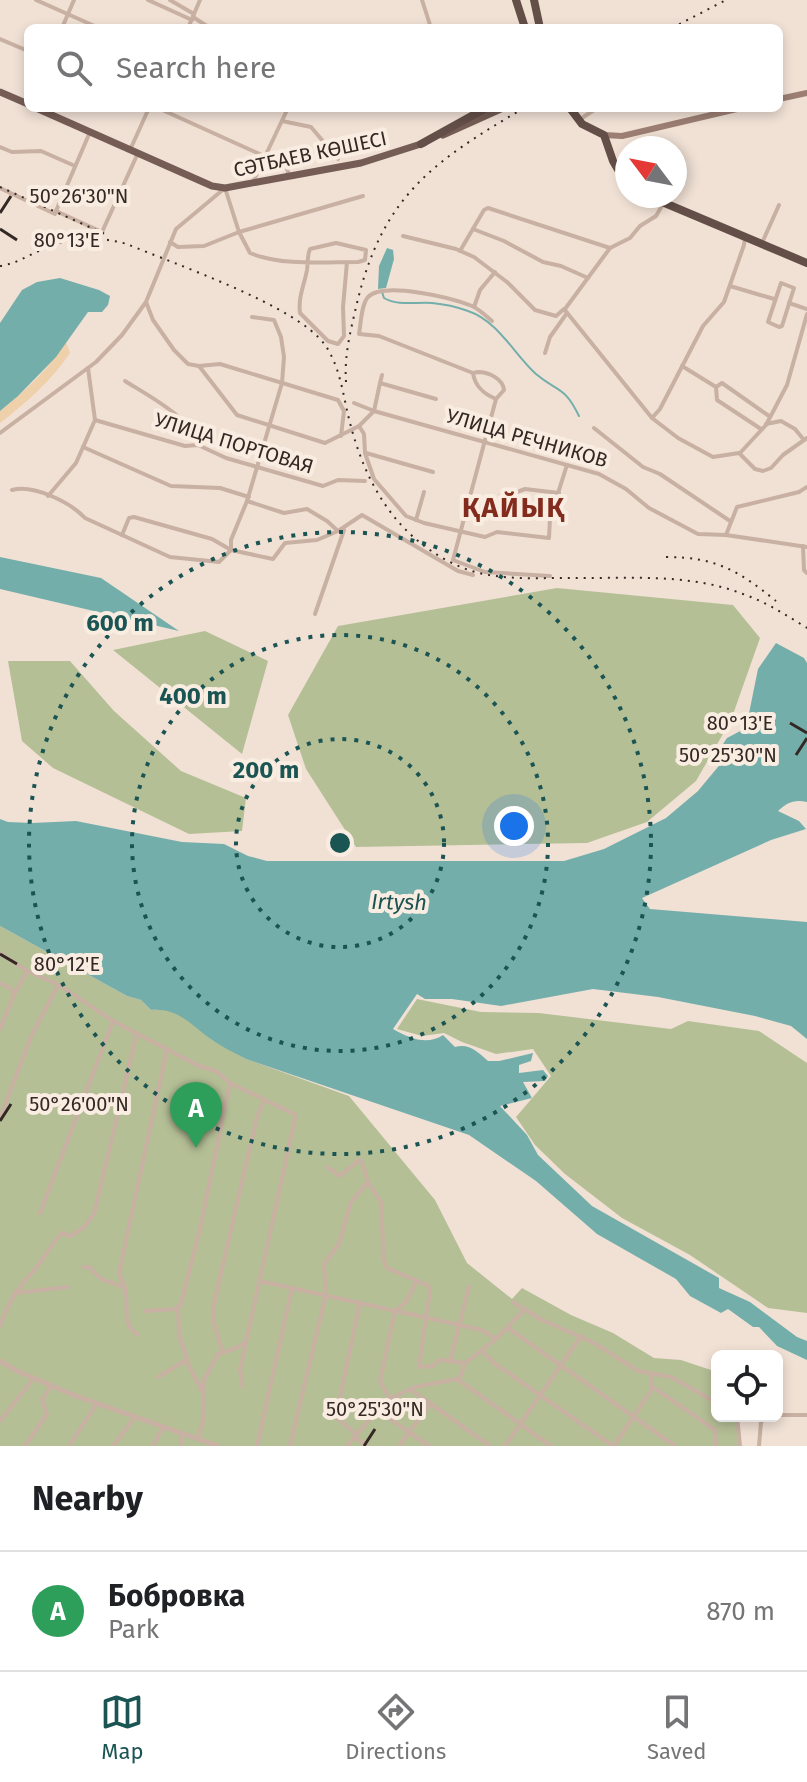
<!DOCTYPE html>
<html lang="en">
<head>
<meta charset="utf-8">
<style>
	:root { --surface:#fff; --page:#f2f2f2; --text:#202124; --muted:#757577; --line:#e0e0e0; --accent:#1a5453 }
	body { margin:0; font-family:"Fira Sans",sans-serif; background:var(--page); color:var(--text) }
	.controls { position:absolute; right:24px; bottom:24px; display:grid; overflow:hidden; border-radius:12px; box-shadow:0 4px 12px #0003 }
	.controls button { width:72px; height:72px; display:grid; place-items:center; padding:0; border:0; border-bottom:2px solid var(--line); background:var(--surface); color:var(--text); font:40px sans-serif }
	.compass { position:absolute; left:615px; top:136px; width:72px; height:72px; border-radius:50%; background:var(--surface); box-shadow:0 4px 12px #0003; rotate:302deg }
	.you { position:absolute; left:514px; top:826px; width:28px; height:28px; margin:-20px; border:6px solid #fff; border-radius:50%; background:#1a73e8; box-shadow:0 0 0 12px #1a73e833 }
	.badge { display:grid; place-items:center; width:52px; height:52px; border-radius:50%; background:var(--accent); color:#fff; font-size:26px; font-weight:700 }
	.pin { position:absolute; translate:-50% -66px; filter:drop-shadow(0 2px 4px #0008) }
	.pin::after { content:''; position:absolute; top:42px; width:28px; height:24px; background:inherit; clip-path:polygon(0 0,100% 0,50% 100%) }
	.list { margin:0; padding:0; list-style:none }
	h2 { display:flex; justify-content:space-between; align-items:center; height:104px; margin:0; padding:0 32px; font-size:34px }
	h2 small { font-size:26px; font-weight:400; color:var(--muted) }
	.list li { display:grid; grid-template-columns:52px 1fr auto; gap:24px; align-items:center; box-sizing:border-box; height:120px; padding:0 32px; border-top:2px solid var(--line) }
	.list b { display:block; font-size:30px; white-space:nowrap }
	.list p { margin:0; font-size:26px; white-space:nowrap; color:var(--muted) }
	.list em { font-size:26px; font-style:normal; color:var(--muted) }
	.icon { flex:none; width:44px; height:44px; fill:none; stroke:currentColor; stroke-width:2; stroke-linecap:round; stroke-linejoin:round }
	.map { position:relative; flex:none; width:807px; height:1446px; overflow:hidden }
	.search { position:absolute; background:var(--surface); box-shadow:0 4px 12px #0003; left:24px; right:24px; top:24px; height:88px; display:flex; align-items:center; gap:20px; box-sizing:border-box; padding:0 28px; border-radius:12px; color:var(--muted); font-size:30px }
	.sheet { height:224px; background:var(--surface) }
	nav { display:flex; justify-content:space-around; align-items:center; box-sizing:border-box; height:112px; border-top:2px solid var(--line); background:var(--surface); font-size:22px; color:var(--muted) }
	nav a { display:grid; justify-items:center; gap:4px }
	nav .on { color:var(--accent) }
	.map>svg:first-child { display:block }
	.green { fill:#b5bf96 }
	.sand { fill:#eed0aa }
	.water { fill:#74aeab }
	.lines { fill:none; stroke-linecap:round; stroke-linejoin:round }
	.stream { stroke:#74aeab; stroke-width:2 }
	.minor { stroke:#c8b0a2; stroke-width:4 }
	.tertiary { stroke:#c8b0a2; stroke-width:5 }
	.secondary { stroke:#9c7e73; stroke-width:6 }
	.primary { stroke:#755d55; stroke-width:7 }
	.trunk { stroke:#644f48; stroke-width:8 }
	.rail { stroke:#332824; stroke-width:2; stroke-dasharray:2 6; stroke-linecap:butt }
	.ticks { fill:none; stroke:#332824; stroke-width:3 }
	.ring { fill:none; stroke:#1a5453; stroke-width:4; stroke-dasharray:4 8 }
	.labels { text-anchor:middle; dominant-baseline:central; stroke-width:8; stroke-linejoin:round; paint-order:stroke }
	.street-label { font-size:20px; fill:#332824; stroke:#f9ece1 }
	.water-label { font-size:22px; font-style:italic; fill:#1a5453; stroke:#f9ece1 }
	.district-label { font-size:28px; font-weight:bold; letter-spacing:2px; fill:#832b1d; stroke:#f9ece1 }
	.ticks-label { font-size:20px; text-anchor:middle; fill:#332824; stroke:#f9ece1; stroke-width:8; stroke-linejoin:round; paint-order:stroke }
	.centre { fill:#1a5453; stroke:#f9ece1; stroke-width:4 }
	.ring-label { font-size:24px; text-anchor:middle; font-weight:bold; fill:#1a5453; stroke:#f9ece1; stroke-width:8; stroke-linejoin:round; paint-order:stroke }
</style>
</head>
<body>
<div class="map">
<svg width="807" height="1446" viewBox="0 0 807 1446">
	<rect width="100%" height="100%" fill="#f1e1d5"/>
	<!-- green -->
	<g class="green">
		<polygon points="557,588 733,605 760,638 731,720 696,781 647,822 587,843 356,847 306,769 288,715 338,626"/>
		<polygon points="205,631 268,661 242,754 113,650"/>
		<polygon points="8,661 70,661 114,711 181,771 246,798 242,831 189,834 53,768 22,741"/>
		<polygon points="0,926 127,996 141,1000 151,1010 165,1009 186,1018 212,1040 246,1059 349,1096 435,1200 467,1263 512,1299 522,1288 571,1315 613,1333 654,1358 681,1360 717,1372 717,1416 736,1416 739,1446 0,1446"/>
		<polygon points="417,999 481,1012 539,1013 671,1029 688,1021 759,1031 807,1063 807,1313 768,1308 690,1255 622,1218 565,1174 535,1145 516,1117 551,1076 533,1049 496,1054 462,1042 444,1033 422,1036 397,1029"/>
	</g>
	<!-- sand -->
	<path class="sand" d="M66 342 70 353C51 381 26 403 0 423V411C25 391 49 369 66 342Z"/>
	<!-- water -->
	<g class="water">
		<polygon points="387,248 393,250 394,259 386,288 378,289 379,266"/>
		<polygon points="60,278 99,290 110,296 108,305 102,312 88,312 56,357 18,396 0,411 0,323 22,290 37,282"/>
		<polygon points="0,557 101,578 179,631 0,589"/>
		<path d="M776 643 804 658 807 663V802C795 799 787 802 778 811L799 821 806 829 771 840 642 898 650 909 807 922V1039L791 1026 755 1016 658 997 593 989 501 1006 452 999H425L417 994 393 1029C409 1038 427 1046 443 1035L455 1047C469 1043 478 1052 488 1061H499L533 1053 531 1061 519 1065V1073L543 1070 548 1076 545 1081 523 1082 532 1098 500 1106 527 1135 538 1155 592 1206 719 1278V1288L750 1302 797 1337 807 1341V1360L777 1346 759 1327H753L728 1309 721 1313 690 1296 676 1279 597 1234 536 1181 469 1135 246 1059C235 1053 222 1047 212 1040 191 1025 179 1008 151 1010L141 1000 127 996 0 926V819L8 822 32 823 76 821 182 842 224 844 248 856 267 861H564L604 849 666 818 698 791 722 762 723 744 727 738 746 728 758 669Z"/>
	</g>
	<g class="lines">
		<!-- stream -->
		<path class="stream" d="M382 292 384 298C398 306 415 302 432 303 443 304 457 307 468 311 498 321 514 354 536 374 557 392 564 385 579 416"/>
		<!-- minor -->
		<g class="minor">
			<polyline points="36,0 99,28"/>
			<polyline points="148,0 192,20"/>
			<polyline points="170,0 194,14"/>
			<polyline points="422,0 431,28"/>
			<polyline points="193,17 210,28"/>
			<polyline points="62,28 74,0"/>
			<polyline points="188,28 200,0"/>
			<polyline points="0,39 28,51"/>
			<polyline points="158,108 286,166 289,175"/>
			<polyline points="579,120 597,108"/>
			<polyline points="282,121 311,127 338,159"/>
			<polyline points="0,147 12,152 41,151 75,166"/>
			<polyline points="130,150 149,108"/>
			<polyline points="253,182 288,108"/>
			<polyline points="0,188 55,214 56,211 102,232 138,153"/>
			<polyline points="56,211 90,132"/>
			<polyline points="473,229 504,241 543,262 561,266 588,278"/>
			<polyline points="403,236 456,249 474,257 507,282 535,310 556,316 564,309 652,418 678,438 713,457 739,453 755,469 763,471 771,468 783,455 807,438"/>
			<polyline points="170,242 178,247 204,246 239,232 363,196"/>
			<polyline points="762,243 779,205"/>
			<polyline points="460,251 484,210 488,208 610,248"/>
			<polygon points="781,283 794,288 782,326 779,327 768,322"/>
			<polyline points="730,286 774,299"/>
			<polyline points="146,302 153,320 174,350 188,364 199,366 220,364 338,400 344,411 341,436"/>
			<polyline points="789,303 807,309"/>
			<polyline points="474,307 480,290 495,272"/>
			<polyline points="565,309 610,248 630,238 640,226 656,216 663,204"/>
			<polyline points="545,353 550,337 567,313"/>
			<polyline points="199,366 237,415 325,443 359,426 374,411 599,474 626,489 649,508 698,534 726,535 807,547"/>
			<polyline points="682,366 716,387 717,400 761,429"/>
			<path d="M478 372C489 372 503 379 504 390L496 399C484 394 475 387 473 373Z"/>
			<path d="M473 373 379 336 359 334C361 324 361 305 368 297 384 281 452 298 472 306 479 309 486 316 492 321"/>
			<path d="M125 381C147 395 192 418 198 445"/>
			<polyline points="380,383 382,375"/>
			<polyline points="716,387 722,383 769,416"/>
			<polyline points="496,399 453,560 485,572 550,576"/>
			<polyline points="354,403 374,411 380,383 436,399"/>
			<polyline points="652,418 660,409 703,326 724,302 744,245 745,237"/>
			<polyline points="95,420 185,446 198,445 226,458 323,486 338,480 365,481"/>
			<polyline points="766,424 781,421 795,429 804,440"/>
			<polyline points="359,426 364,434 365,453 374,479 406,516 424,523 485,537 497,532 549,538 550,518 567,465"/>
			<polyline points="594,428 643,467 660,474 730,521"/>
			<path d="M0 433 96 362 122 335 146 302 176 229 225 188 239 232 250 253C282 266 323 262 358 262L365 260 366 250 336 243 310 249C307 256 308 263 307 270 304 286 298 297 300 313L328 341 338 344 344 336 343 307 347 262"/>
			<polyline points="83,447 171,486 220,488 249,497"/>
			<polyline points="366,453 433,472"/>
			<polyline points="740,453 766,425 787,385 807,314"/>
			<path d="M12 490C33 484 70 502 85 518L170 557 219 562 231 550 273 559 285 543 317 540 338 531 362 515 458 571 473 575"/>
			<polyline points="48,496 76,463 95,420 88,368"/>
			<polyline points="500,496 506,496 525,489 559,493"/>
			<polyline points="247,501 284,513 307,509 327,521 338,531"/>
			<polyline points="416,520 424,492"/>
			<polyline points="122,535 129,518 134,517 212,539 231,550 231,540 247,501 282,383 284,357 281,337 274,320 252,317"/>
			<polyline points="726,535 737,507 799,492 807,487"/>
			<polyline points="803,546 804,570 807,573"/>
			<polyline points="315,614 344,530"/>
			<polyline points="0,953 27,971 59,985 113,1021 40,1213"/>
			<polyline points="0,983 12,989 13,993"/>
			<polyline points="113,1021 199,1066 216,1071 230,1083 296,1115 246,1342 236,1348 218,1354 204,1380 203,1421 197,1439"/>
			<polyline points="0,1029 14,995 27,971"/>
			<polyline points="0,1118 31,1037 58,985"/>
			<polyline points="327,1167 340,1176 359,1160 362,1162 368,1182 381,1202 384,1261 387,1268 427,1285 430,1289 419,1367 433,1366 439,1360 450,1361"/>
			<path d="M83 1267H90C106 1287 104 1277 125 1288"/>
			<polyline points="260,1281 482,1330 496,1339"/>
			<polyline points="14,1293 68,1287"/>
			<polyline points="513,1302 540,1319 594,1343 638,1371 671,1377 717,1403"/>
			<polyline points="178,1307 179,1335 187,1359"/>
			<polyline points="145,1311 176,1309 181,1304 200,1229 230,1083"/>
			<path d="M0 1326C7 1305 16 1291 30 1275 42 1262 50 1246 62 1233L71 1236 84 1227 94 1214 137 1033"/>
			<polyline points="508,1328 675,1446"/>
			<path d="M138 1335C119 1323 131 1302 124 1285 123 1281 120 1277 119 1273L167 1049"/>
			<polyline points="222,1351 214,1323 213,1308 257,1117 264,1101"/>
			<polyline points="482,1351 494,1363 613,1446"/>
			<polyline points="465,1363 450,1361 469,1287"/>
			<polyline points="158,1377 186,1360 202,1391"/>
			<polyline points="457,1379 551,1446"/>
			<polyline points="242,1386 240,1369 246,1344"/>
			<polyline points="653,1387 715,1430 716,1446"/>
			<polyline points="410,1389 490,1446"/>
			<polyline points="390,1399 380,1381 395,1311 406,1302 416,1282"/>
			<polyline points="377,1410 429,1446"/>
			<polyline points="777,1415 807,1415"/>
			<polyline points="737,1416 740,1446"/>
			<polyline points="0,1421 33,1379"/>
			<polyline points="356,1434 336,1417 360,1302"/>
			<polyline points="354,1437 368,1446"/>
			<polyline points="25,1446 47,1414 42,1400 51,1386"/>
			<polyline points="69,1446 97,1403"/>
			<polyline points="113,1446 135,1417"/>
			<polyline points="153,1446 163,1427"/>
			<polyline points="181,1446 181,1433"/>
			<polyline points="257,1446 292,1288"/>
			<polyline points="290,1446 326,1294 324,1264 339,1244 351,1202 368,1182"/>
			<polyline points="347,1446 385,1401 415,1387 457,1379 461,1375 465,1363 496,1339 524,1310"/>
			<polyline points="399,1446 430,1404"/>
			<polyline points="505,1446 581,1336"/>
			<polyline points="614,1446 652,1389 652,1375"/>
			<polyline points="759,1446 761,1422 769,1416"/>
		</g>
		<!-- tertiary -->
		<polyline class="tertiary" points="0,1361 17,1371 76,1396 218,1446"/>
		<!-- secondary -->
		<g class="secondary">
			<polyline points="779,99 807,93"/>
			<polyline points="604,135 622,136 741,108"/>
		</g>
		<!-- primary -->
		<g class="primary">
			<polyline points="0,92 28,104"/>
			<polyline points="36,108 212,186 225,188 361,163 424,143"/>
			<polyline points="443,135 503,108"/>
		</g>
		<!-- trunk -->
		<g class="trunk">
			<polyline points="516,0 525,28"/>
			<polyline points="534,0 540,28"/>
			<polyline points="570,108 582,124 604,135 613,161 627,185"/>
			<polyline points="421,144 486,108"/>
			<polyline points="648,196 807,263"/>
		</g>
		<!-- rail -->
		<g class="rail">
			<polyline points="672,28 726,0"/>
			<polyline points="0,187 105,234"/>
			<path d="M0 266C15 264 27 256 41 250 70 236 97 236 127 244 174 264 298 306 325 345 340 366 343 395 349 419 364 480 393 533 450 562 486 581 524 578 563 578 622 579 687 572 743 594 766 602 786 615 807 628"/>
			<path d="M346 382C344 355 351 329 357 303 383 195 434 161 524 108"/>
			<path d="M666 557C716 557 739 571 776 601"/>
		</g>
	</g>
	<!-- ticks -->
	<path class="ticks" d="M0 213 11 196M0 229 17 240M790 723 807 733M796 755 807 738M0 954 17 964M0 1121 11 1104M364 1446 375 1429"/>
	<!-- distance rings -->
	<g class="ring">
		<circle cx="340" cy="843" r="104"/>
		<circle cx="340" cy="843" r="208"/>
		<circle cx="340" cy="843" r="311"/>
	</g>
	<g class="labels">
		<!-- street labels -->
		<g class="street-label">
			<text transform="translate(310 154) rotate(-12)">СӘТБАЕВ КӨШЕСІ</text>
			<text transform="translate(527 438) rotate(16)">УЛИЦА РЕЧНИКОВ</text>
			<text transform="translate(234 443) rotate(17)">УЛИЦА ПОРТОВАЯ</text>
		</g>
		<!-- water labels -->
		<g class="water-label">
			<text transform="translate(399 902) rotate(1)">Irtysh</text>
		</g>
		<!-- district labels -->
		<g class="district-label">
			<text x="514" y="507">ҚАЙЫҚ</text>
		</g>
	</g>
	<g class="ticks-label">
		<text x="79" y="203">50°26'30"N</text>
		<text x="67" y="247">80°13'E</text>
		<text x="740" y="730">80°13'E</text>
		<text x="728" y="762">50°25'30"N</text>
		<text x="67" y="971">80°12'E</text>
		<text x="79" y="1111">50°26'00"N</text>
		<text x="375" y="1416">50°25'30"N</text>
	</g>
	<circle cx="340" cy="843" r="12" class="centre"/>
	<g class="ring-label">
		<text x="120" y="631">600 m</text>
		<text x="193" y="704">400 m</text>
		<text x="266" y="778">200 m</text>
	</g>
</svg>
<div class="controls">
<button><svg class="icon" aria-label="locate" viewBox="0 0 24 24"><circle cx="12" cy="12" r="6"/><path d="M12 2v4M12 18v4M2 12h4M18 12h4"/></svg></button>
</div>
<svg class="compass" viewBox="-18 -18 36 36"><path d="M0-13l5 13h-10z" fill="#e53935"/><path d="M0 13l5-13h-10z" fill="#757577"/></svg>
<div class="you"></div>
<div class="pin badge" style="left:196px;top:1148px;background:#2e9e5b">A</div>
<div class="search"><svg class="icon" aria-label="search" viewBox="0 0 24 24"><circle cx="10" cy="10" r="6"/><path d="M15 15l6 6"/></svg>Search here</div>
</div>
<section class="sheet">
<h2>Nearby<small></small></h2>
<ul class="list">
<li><span class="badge" style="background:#2e9e5b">A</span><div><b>Бобровка</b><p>Park</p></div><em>870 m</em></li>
</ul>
</section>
<nav>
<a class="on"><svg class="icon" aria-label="map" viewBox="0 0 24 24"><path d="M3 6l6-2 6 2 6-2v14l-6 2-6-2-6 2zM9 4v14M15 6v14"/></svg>Map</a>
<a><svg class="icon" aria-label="directions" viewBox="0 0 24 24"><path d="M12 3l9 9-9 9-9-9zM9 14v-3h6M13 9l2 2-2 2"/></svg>Directions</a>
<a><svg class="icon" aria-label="saved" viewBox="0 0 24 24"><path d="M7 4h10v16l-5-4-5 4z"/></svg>Saved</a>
</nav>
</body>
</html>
